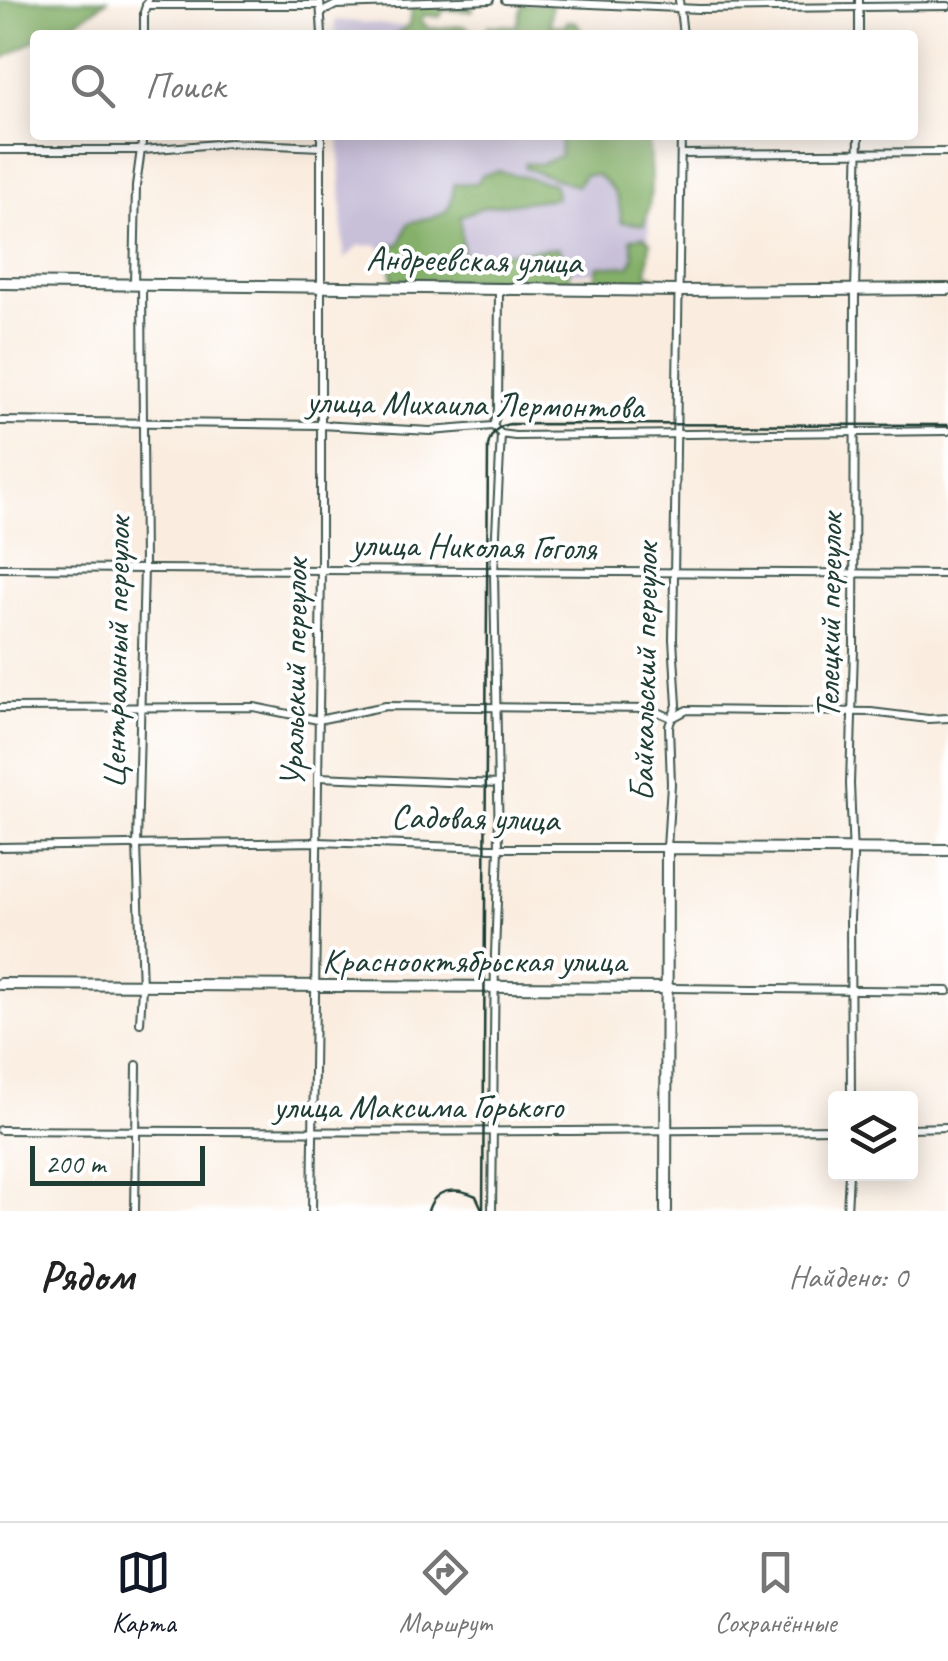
<!DOCTYPE html>
<html lang="ru">
<head>
<meta charset="utf-8">
<style>
	:root { --surface:#fff; --page:#f6f6f6; --text:#222; --muted:#767676; --line:#e0e0e0; --accent:#111827 }
	body { margin:0; font-family:Caveat,sans-serif; background:var(--page); color:var(--text) }
	.controls { position:absolute; right:30px; bottom:30px; display:grid; overflow:hidden; border-radius:10px; box-shadow:0 5px 25px #0003 }
	.controls button { width:90px; height:90px; display:grid; place-items:center; padding:0; border:0; border-bottom:2px solid var(--line); background:var(--surface); color:var(--text); font:50px sans-serif }
	.scale { position:absolute; left:30px; bottom:25px; width:175px; box-sizing:border-box; padding-left:10px; border:5px solid #1f3d34; border-top:0; font-size:28px; line-height:35px; white-space:nowrap; color:#1f3d34; -webkit-text-stroke:8px #fff; paint-order:stroke }
	.list { margin:0; padding:0; list-style:none }
	h2 { display:flex; justify-content:space-between; align-items:center; height:130px; margin:0; padding:0 40px; font-size:42px }
	h2 small { font-size:32px; font-weight:400; color:var(--muted) }
	.icon { flex:none; width:55px; height:55px; fill:none; stroke:currentColor; stroke-width:2; stroke-linecap:round; stroke-linejoin:round }
	.map { position:relative; flex:none; width:948px; height:1211px; overflow:hidden }
	.search { position:absolute; background:var(--surface); box-shadow:0 5px 25px #0003; left:30px; right:30px; top:30px; height:110px; display:flex; align-items:center; gap:25px; box-sizing:border-box; padding:0 35px; border-radius:10px; color:var(--muted); font-size:38px }
	.sheet { height:310px; background:var(--surface) }
	nav { display:flex; justify-content:space-around; align-items:center; box-sizing:border-box; height:140px; border-top:2px solid var(--line); background:var(--surface); font-size:28px; color:var(--muted) }
	nav a { display:grid; justify-items:center; gap:5px }
	nav .on { color:var(--accent) }
	.map>svg:first-child { display:block }
	.industrial { fill:#c8bfd8 }
	.forest { fill:#84b069; stroke:#52764e; stroke-width:2.5 }
	.lines { fill:none; stroke-linecap:round; stroke-linejoin:round }
	.street-casing { stroke:#40574e; stroke-width:10 }
	.secondary-casing { stroke:#40574e; stroke-width:14 }
	.street { stroke:#fff; stroke-width:6 }
	.secondary { stroke:#fff; stroke-width:10 }
	.tram { stroke:#1f3d34; stroke-width:2.5 }
	.labels { text-anchor:middle; dominant-baseline:central; stroke-width:8; stroke-linejoin:round; paint-order:stroke }
	.street-label { font-size:35px; fill:#1f3d34; stroke:#fff }
</style>
</head>
<body>
<div class="map">
<svg width="948" height="1211" viewBox="0 0 948 1211">
	<rect width="100%" height="100%" fill="#fff"/>
	<filter id="ink" filterUnits="userSpaceOnUse"><feTurbulence type="fractalNoise" baseFrequency=".01" numOctaves="2"/><feDisplacementMap in="SourceGraphic" scale="20" xChannelSelector="R" yChannelSelector="G"/><feConvolveMatrix kernelMatrix="1 2 1 2 8 2 1 2 1" color-interpolation-filters="sRGB"/></filter>
	<filter id="wash" filterUnits="userSpaceOnUse"><feTurbulence type="fractalNoise" baseFrequency=".0048" numOctaves="4" result="noise"/><feDisplacementMap in="SourceGraphic" scale="40" xChannelSelector="R" yChannelSelector="G"/><feGaussianBlur stdDeviation="2.25" result="paint"/><feColorMatrix in="noise" values="0 0 0 0 0 0 0 0 0 0 0 0 0 0 0 0 0 1.4 0 .05"/><feComposite in="paint" operator="in"/></filter>
	<g filter="url(#wash)">
		<rect width="100%" height="100%" fill="#faede0"/>
		<!-- industrial -->
		<g class="industrial">
			<polygon points="335,20 398,26 640,35 335,35"/>
			<polygon points="339,135 648,135 649,273 393,273 378,245 358,246 344,260"/>
		</g>
		<!-- forest -->
		<g class="forest">
			<path d="M0 0H107C88 15 60 35 35 35V40L0 60Z"/>
			<polygon points="522,4 552,4 550,25 566,26 567,21 576,22 585,35 395,35 409,25 412,5 473,7 472,11 443,10 440,17 424,15 421,20 429,29 465,26 478,35 485,34 488,26 517,26"/>
			<path d="M561 135H648C650 166 655 196 644 225L621 222C621 199 615 189 597 175H584L577 186 525 168V163L541 164 560 156Z"/>
			<path d="M498 171 554 184 556 198 483 207 460 216 463 256 558 248 569 266 570 279H595L598 266H630L634 257 631 239 643 236 650 242 647 274 654 275 653 281 393 280 387 246 400 244 408 224C439 211 450 225 454 184L477 183 482 175Z"/>
		</g>
	</g>
	<g filter="url(#ink)">
		<g class="lines">
			<defs>
				<g id="street">
					<polyline points="320,0 322,35"/>
					<polyline points="505,0 699,9 948,6"/>
					<polyline points="679,0 683,35"/>
					<polyline points="146,5 320,5"/>
					<polyline points="322,12 336,5 490,0"/>
					<polyline points="144,35 144,12 148,0"/>
					<polyline points="859,35 859,0"/>
					<polyline points="0,150 143,150 230,143 321,147"/>
					<polyline points="681,154 948,152"/>
					<polyline points="134,284 136,186 143,135"/>
					<polyline points="0,421 320,425 430,431 493,426 501,434 515,436 948,431"/>
					<polyline points="493,426 498,410 499,289"/>
					<polyline points="0,568 948,574"/>
					<polyline points="0,708 254,707 318,720 386,706 651,709 672,718 687,710 871,712 928,719 948,718"/>
					<polyline points="318,777 498,784"/>
					<polyline points="0,847 317,842 491,848 667,848 671,784 669,726 677,705 673,639 681,135"/>
					<polyline points="670,988 948,991"/>
					<polyline points="140,1023 142,987 137,846 144,568 142,285"/>
					<polyline points="851,1098 850,918 853,857 850,784 854,649 855,291 859,135"/>
					<polyline points="910,1128 948,1127"/>
					<path d="M0 1130C279 1132 557 1132 836 1129"/>
					<polyline points="135,1211 137,1065"/>
					<polyline points="312,1211 321,569 321,135"/>
					<polyline points="492,1211 495,954 499,848 494,573 501,434"/>
					<polyline points="847,1211 849,1174"/>
				</g>
				<g id="secondary">
					<polyline points="0,283 679,291 948,289"/>
					<polyline points="0,984 669,988"/>
					<polyline points="666,1211 667,848 948,850"/>
				</g>
			</defs>
			<!-- street casing -->
			<use href="#street" class="street-casing"/>
			<!-- secondary casing -->
			<use href="#secondary" class="secondary-casing"/>
			<!-- street -->
			<use href="#street" class="street"/>
			<!-- secondary -->
			<use href="#secondary" class="secondary"/>
			<!-- tram -->
			<g class="tram">
				<path d="M428 1211C435 1187 457 1187 476 1196L483 1211"/>
				<path d="M483 1211C485 956 487 701 488 446 491 433 497 426 510 424L948 425"/>
			</g>
		</g>
	</g>
	<g class="labels">
		<!-- street labels -->
		<g class="street-label">
			<text transform="translate(474 260) rotate(1)">Андреевская улица</text>
			<text transform="translate(475 404) rotate(1)">улица Михаила Лермонтова</text>
			<text transform="translate(474 546) rotate(1)">улица Николая Гоголя</text>
			<text transform="translate(829 616) rotate(-89)">Телецкий переулок</text>
			<text transform="translate(116 653) rotate(-89)">Центральный переулок</text>
			<text transform="translate(644 672) rotate(-89)">Байкальский переулок</text>
			<text transform="translate(294 673) rotate(-89)">Уральский переулок</text>
			<text transform="translate(475 818) rotate(1)">Садовая улица</text>
			<text x="474" y="960">Краснооктябрьская улица</text>
			<text x="418" y="1106">улица Максима Горького</text>
		</g>
	</g>
</svg>
<div class="controls">
<button><svg class="icon" aria-label="layers" viewBox="0 0 24 24"><path d="M12 4l9 5-9 5-9-5zM3 14l9 5 9-5"/></svg></button>
</div>
<div class="scale">200 m</div>
<div class="search"><svg class="icon" aria-label="search" viewBox="0 0 24 24"><circle cx="10" cy="10" r="6"/><path d="M15 15l6 6"/></svg>Поиск</div>
</div>
<section class="sheet">
<h2>Рядом<small>Найдено: 0</small></h2>
<ul class="list">
</ul>
</section>
<nav>
<a class="on"><svg class="icon" aria-label="map" viewBox="0 0 24 24"><path d="M3 6l6-2 6 2 6-2v14l-6 2-6-2-6 2zM9 4v14M15 6v14"/></svg>Карта</a>
<a><svg class="icon" aria-label="directions" viewBox="0 0 24 24"><path d="M12 3l9 9-9 9-9-9zM9 14v-3h6M13 9l2 2-2 2"/></svg>Маршрут</a>
<a><svg class="icon" aria-label="saved" viewBox="0 0 24 24"><path d="M7 4h10v16l-5-4-5 4z"/></svg>Сохранённые</a>
</nav>
</body>
</html>
